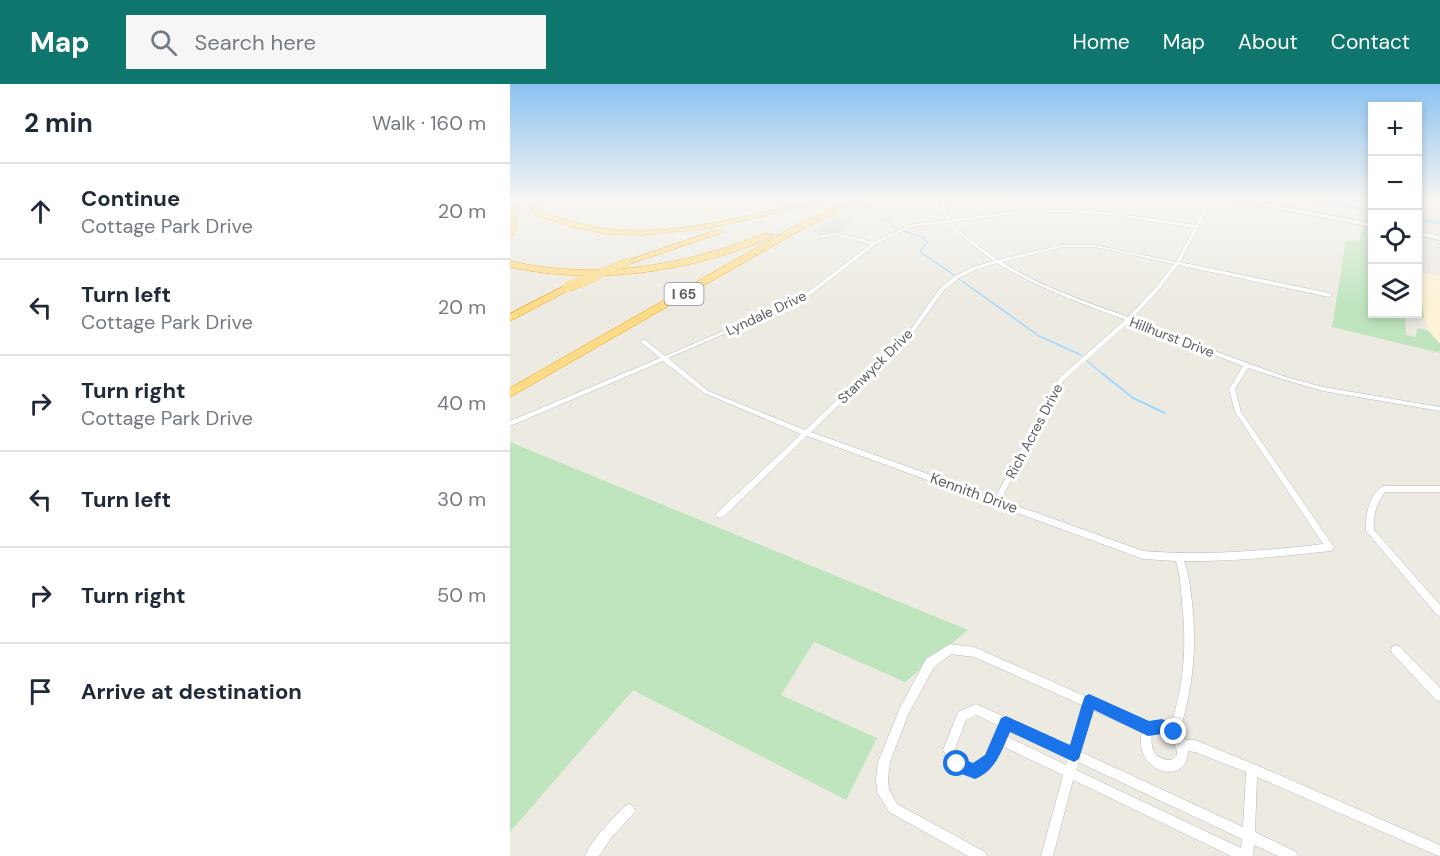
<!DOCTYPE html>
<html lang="en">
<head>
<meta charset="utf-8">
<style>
	:root { --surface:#fff; --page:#f6f6f7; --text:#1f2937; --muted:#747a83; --line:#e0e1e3; --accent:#0f766e }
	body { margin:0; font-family:"DM Sans",sans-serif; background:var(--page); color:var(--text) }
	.controls { position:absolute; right:18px; top:18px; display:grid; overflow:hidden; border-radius:0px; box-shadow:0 3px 9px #0003 }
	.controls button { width:54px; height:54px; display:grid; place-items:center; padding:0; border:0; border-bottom:2px solid var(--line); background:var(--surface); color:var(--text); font:30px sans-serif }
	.stop { position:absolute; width:18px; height:18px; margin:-14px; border:4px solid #1a73e8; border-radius:50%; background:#fff }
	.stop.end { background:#1a73e8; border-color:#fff; box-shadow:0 2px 6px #0008 }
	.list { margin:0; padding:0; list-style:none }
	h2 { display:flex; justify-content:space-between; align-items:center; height:78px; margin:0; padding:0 24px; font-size:26px }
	h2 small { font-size:20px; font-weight:400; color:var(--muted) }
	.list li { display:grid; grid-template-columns:39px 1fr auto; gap:18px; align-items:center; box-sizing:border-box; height:96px; padding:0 24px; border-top:2px solid var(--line) }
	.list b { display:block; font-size:22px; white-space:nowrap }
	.list p { margin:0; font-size:20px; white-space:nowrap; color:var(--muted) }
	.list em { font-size:20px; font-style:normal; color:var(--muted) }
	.icon { flex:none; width:33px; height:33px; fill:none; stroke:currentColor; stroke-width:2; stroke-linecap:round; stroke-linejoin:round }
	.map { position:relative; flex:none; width:930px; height:772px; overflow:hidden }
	header { display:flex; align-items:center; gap:36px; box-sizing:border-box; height:84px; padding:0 30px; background:var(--accent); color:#fff }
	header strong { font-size:28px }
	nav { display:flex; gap:33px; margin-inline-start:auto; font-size:21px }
	.search { width:420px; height:54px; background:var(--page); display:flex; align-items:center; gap:15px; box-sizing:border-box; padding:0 21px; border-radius:0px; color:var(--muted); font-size:22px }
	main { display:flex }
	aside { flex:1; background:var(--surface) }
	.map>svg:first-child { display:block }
	.commercial { fill:#fef3d6 }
	.industrial { fill:#dedcd6 }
	.green { fill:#bfe5be }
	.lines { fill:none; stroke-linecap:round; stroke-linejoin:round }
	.stream-far1 { stroke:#a0d8ff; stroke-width:1.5 }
	.stream { stroke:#a0d8ff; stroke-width:2 }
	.river { fill:#a0d8ff; fill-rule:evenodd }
	.minor-casing { stroke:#b4b8bc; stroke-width:1 }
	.secondary-casing { stroke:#b5b9be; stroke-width:2 }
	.motorway-casing { stroke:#ee9c00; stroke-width:1 }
	.minor { fill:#fff; fill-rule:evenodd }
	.secondary { fill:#fff; fill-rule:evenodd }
	.motorway { fill:#fddc89; fill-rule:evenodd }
	.motorway-bridge-far1-casing { stroke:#ee9c00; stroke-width:8; stroke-linecap:butt }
	.motorway-bridge-casing { stroke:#ee9c00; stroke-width:10; stroke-linecap:butt }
	.motorway-bridge-far1 { stroke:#fddc89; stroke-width:8 }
	.motorway-bridge { stroke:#fddc89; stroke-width:10 }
	.route { fill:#1a73e8 }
	.labels { text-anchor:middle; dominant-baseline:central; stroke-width:6; stroke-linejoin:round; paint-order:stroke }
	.shield { fill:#fff; stroke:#8c8e92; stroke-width:1.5 }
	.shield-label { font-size:14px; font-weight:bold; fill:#5a5e63 }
	.far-street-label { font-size:14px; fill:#5a5e63; stroke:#fff }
	.street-label { font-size:15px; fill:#5a5e63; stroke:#fff }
</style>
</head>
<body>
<header>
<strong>Map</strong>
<div class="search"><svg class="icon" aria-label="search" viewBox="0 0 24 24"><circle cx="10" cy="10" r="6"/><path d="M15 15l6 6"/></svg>Search here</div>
<nav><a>Home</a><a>Map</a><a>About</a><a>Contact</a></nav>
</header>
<main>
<aside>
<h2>2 min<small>Walk · 160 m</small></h2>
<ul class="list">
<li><svg class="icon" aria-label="ahead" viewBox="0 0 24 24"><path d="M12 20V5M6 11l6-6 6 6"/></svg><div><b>Continue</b><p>Cottage Park Drive</p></div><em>20 m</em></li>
<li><svg class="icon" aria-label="left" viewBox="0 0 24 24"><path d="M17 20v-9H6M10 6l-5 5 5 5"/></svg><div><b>Turn left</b><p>Cottage Park Drive</p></div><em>20 m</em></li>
<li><svg class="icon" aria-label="right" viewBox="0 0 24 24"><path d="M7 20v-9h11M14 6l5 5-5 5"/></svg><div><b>Turn right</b><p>Cottage Park Drive</p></div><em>40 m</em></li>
<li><svg class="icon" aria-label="left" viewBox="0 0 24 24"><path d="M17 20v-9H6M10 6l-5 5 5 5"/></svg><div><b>Turn left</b></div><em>30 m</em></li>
<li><svg class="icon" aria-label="right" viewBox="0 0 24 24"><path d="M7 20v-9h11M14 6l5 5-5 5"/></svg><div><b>Turn right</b></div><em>50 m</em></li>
<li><svg class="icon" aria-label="arrive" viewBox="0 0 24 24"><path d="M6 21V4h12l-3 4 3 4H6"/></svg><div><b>Arrive at destination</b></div></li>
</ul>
</aside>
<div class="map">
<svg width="930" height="772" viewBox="0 0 930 772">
	<rect width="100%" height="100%" fill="#edeae2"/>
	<!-- commercial -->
	<polygon class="commercial" points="908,188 930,192 930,260 919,247 914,234"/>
	<!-- industrial -->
	<polygon class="industrial" points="326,132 344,137 320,153 301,147"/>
	<!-- green -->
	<g class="green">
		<polygon points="854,140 862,142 862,230 908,230 908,191 914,234 895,230 896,251 906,253 907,244 919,247 930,260 930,269 822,243 836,156 849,158"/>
		<polygon points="0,358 458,546 395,598 304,558 271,611 367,654 336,716 123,606 0,748"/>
	</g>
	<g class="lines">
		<!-- stream-far1 -->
		<g class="stream-far1">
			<polyline points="357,123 386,144"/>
			<polyline points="390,146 412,153 417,158 410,168 444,191"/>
			<polyline points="449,195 529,252 571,271"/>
			<polyline points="577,277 594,291"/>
		</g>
		<!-- stream -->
		<polyline class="stream" points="593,290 623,314 655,329"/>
		<!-- river -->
		<g class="river">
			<polygon points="793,115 808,115 862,125 862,129"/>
			<polygon points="908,133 930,137 930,141 908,137"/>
		</g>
		<defs>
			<g id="minor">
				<path d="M430 115H434L435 123 440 136C478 131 517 125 556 126 599 127 642 135 685 141L699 115H703L670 178 819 209 822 211 819 213 668 181 650 205 622 235 699 265 776 293 813 303 930 323V327L813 307 772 295 738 284 725 305 731 328 824 463 823 466 820 467C772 472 723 478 674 477 679 490 680 504 682 518 687 566 683 601 670 647L675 656H685L746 681 930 761V772L926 771 747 693 745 748 786 768 788 772H768L744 761 743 772H721L563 696 543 772H531L553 691 492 662 484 680 465 693 443 684 433 666 448 628 466 620 561 663 572 621 464 573 441 570 424 583 398 631 380 678 378 695 379 706 387 720 475 768 477 772H458L379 728 367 708 366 695 368 678 390 624 416 575 440 560 464 563 577 613 579 612 583 613 584 616 638 639 647 637 661 641C674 599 677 562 672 519 671 504 670 490 666 477L633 475 297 352 213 433 210 434 207 433 206 431 207 429 291 350 194 309 153 277 0 342V337L150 274 131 258V256H135L155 272 276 220 298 208 361 160 325 151 311 154H309V152L325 149 364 158 399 141 436 136 431 123ZM555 128 611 132 684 144 666 178 585 161H552L488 176 454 151 441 138 512 129ZM438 139 451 152 484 177 463 183 445 192 430 204 398 249 295 346 198 307 158 274 280 222 302 210 366 160 401 143ZM552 163H585L664 180 646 203 618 233C575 217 531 203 492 178ZM487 179C527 204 571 219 615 236L549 294 485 414 301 348 402 251 434 206 449 194 467 185ZM619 238 733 282 719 305 725 328 813 460C753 467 694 472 633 467L491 416 554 296ZM582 626 632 648C622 688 677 704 678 667L685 668 736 688 733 743 571 668ZM466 631 489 642 476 672 464 681 451 676 445 665 456 636ZM499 646 558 674 556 681 496 652ZM647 647C660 650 667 658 667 671L661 676C644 676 640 664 642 649ZM568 678 732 755 731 764 566 686Z"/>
				<path d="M873 402H930V408H875C866 420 863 431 864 446L930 521V532L927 531 856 447C855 431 859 411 873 402Z"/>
				<polygon points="886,561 890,563 930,604 930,617 926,616 882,569 881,566 882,563"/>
				<path d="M119 720 123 722 125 726 123 730 101 754 89 772H75C83 753 101 737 115 722Z"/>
			</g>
			<g id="secondary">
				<polygon points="718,115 730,115 862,139 862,143"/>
				<polygon points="908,147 930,152 930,156 908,151"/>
			</g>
			<g id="motorway">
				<polygon points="4,115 10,115 4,151 0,153 0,132"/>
				<path d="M18 115H24L31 128C53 135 74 142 97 145 167 153 238 131 305 117L309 119 201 144 132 151 97 150 63 143 25 131Z"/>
				<polygon points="344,115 353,115 287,148 0,313 0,304 281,144"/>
				<polygon points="207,146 214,148 120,180 113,178"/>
				<path d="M256 149 263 151C250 160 231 165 217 170 146 192 72 199 0 183V177C87 197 174 182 256 149Z"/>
				<polygon points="58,200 63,203 61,205 0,237 0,230"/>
			</g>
		</defs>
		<!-- minor casing -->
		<use href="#minor" class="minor-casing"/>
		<!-- secondary casing -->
		<use href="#secondary" class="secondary-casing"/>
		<!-- motorway casing -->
		<use href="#motorway" class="motorway-casing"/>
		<!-- minor -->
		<use href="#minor" class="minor"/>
		<!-- secondary -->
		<use href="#secondary" class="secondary"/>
		<!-- motorway -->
		<use href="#motorway" class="motorway"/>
		<defs>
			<polyline id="motorway-bridge-far1" points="82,193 117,178"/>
			<polyline id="motorway-bridge" points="58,203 85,192"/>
		</defs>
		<!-- motorway-bridge-far1 casing -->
		<use href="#motorway-bridge-far1" class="motorway-bridge-far1-casing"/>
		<!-- motorway-bridge casing -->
		<use href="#motorway-bridge" class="motorway-bridge-casing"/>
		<!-- motorway-bridge-far1 -->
		<use href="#motorway-bridge-far1" class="motorway-bridge-far1"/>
		<!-- motorway-bridge -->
		<use href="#motorway-bridge" class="motorway-bridge"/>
	</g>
	<!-- sky -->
	<linearGradient id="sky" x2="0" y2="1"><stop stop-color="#8bc2f1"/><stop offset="0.52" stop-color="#f7f6f2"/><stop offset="1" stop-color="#f7f6f2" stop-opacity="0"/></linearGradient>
	<rect width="930" height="223" fill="url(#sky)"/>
	<!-- route -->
	<path class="route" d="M579 610 639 637 652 635 669 643 671 648 669 653 664 655 652 650 638 652 584 626 569 675 564 678 500 648C491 668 486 686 465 695L441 686 439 680 441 675 447 673 463 679 475 671 491 634 496 632 560 661 573 617 575 612Z"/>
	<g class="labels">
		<!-- shield labels -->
		<rect class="shield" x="154.5" y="199" width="39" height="22" rx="4.5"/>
		<g class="shield-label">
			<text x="174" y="210">I 65</text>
		</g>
		<!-- far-street labels -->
		<g class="far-street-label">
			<text transform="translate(256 229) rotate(-25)">Lyndale Drive</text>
			<text transform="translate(662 253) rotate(21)">Hillhurst Drive</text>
			<text transform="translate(365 282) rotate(-45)">Stanwyck Drive</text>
			<text transform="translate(524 347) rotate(-62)">Rich Acres Drive</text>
		</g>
		<!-- street labels -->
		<g class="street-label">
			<text transform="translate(464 409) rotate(20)">Kennith Drive</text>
		</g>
	</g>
</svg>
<div class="controls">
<button>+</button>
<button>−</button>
<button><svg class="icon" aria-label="locate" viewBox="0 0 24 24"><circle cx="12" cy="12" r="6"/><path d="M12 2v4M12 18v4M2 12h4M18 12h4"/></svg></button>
<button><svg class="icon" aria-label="layers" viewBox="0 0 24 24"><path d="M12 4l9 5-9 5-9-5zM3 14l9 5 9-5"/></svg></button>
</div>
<div class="stop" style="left:447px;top:680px"></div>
<div class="stop end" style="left:664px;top:648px"></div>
</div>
</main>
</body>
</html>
